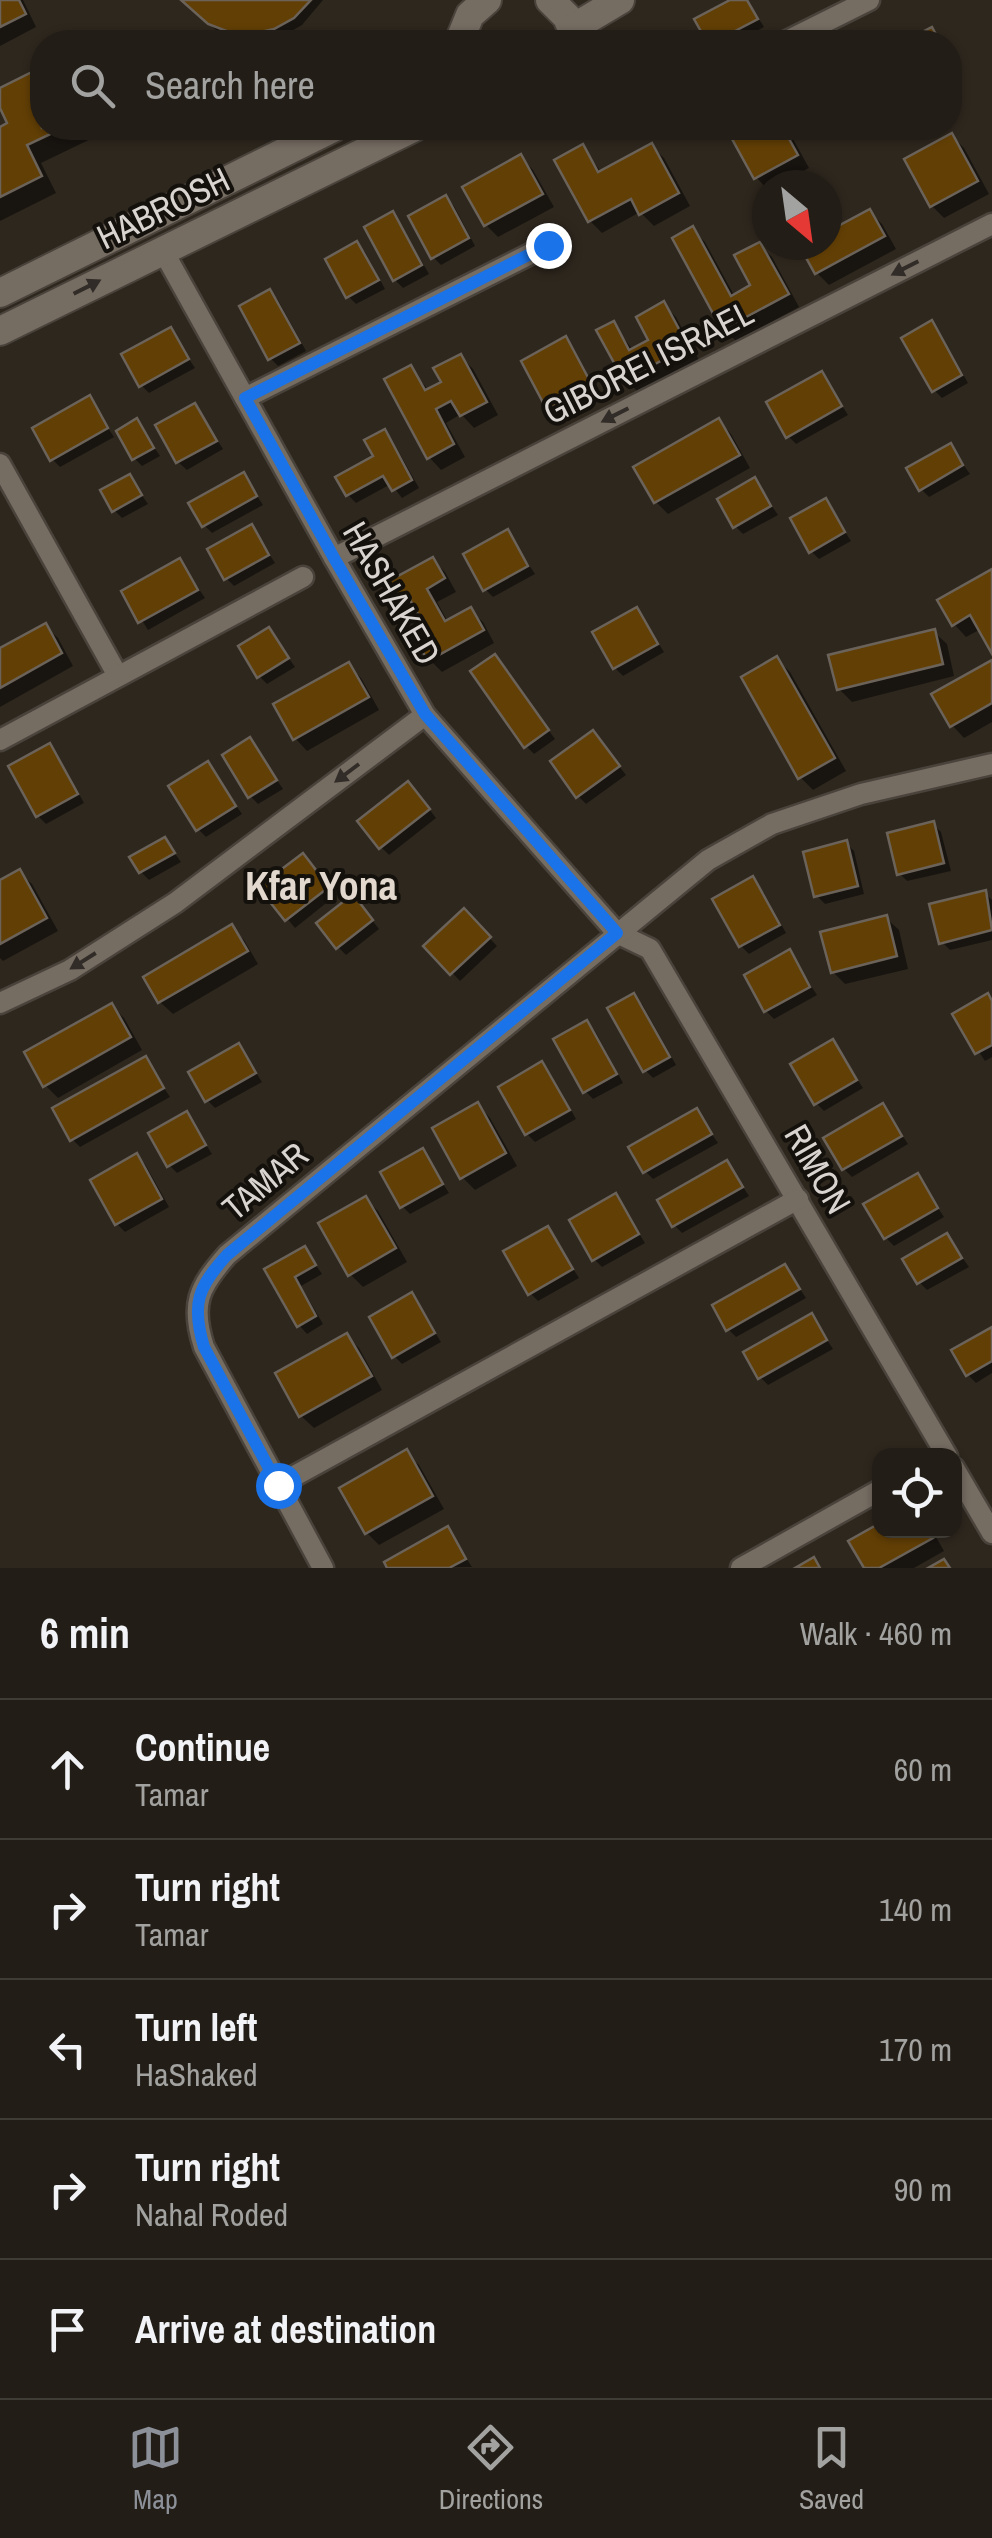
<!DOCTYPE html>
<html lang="en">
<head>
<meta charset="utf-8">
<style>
	:root { --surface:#221d16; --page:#2a261f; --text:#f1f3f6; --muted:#a2a2a1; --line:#3f3b35; --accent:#8c9099 }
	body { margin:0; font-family:"Archivo Narrow",sans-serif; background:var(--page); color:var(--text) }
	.controls { position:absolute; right:30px; bottom:30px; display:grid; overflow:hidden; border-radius:20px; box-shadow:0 2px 8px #0004 }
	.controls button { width:90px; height:90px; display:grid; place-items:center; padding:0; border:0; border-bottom:2px solid var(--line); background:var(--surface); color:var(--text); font:50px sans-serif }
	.compass { position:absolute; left:752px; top:170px; width:90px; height:90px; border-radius:50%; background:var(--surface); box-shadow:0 2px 8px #0004; rotate:151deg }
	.stop { position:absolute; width:30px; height:30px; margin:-22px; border:8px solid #1a73e8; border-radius:50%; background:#fff }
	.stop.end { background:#1a73e8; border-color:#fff; box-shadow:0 2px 10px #0008 }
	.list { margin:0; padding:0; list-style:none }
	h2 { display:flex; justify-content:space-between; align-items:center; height:130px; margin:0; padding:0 40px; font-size:42px }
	h2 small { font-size:32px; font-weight:400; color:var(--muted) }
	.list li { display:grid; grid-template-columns:65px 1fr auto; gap:30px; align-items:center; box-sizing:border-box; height:140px; padding:0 40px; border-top:2px solid var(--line) }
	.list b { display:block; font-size:38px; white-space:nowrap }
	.list p { margin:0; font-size:32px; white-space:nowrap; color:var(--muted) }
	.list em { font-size:32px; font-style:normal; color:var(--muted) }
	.icon { flex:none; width:55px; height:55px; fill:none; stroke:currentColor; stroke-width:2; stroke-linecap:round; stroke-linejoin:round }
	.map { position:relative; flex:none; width:992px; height:1568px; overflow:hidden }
	.search { position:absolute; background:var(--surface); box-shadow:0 2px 8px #0004; left:30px; right:30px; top:30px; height:110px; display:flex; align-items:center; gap:25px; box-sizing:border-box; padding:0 35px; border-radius:40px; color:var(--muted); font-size:38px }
	.sheet { height:830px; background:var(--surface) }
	nav { display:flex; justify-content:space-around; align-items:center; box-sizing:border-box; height:140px; border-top:2px solid var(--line); background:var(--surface); font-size:28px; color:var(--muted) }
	nav a { display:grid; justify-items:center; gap:5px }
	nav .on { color:var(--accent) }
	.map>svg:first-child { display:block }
	.shadow { fill:#0007 }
	.building { fill:#623f05; stroke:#6b6359; stroke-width:2.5 }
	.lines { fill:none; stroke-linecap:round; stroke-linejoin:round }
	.street-casing { stroke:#49433c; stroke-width:25 }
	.secondary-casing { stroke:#49433c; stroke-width:32 }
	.street { stroke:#756c62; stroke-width:20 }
	.secondary { stroke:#756c62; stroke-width:28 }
	.oneway { fill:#312c27 }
	.route { stroke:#1a73e8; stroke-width:12 }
	.labels { text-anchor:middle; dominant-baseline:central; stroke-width:8; stroke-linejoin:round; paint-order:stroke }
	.street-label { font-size:35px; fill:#d9d4cf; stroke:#14110d }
	.quarter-label { font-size:40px; font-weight:bold; fill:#e2d8cd; stroke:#14110d }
</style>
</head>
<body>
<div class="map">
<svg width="992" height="1568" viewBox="0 0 992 1568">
	<rect width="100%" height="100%" fill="#2e271e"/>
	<!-- shadow -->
	<g class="shadow">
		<polygon points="0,0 23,0 36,27 0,46"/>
		<polygon points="184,0 323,0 302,25 283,36 261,41 239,39 218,32"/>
		<polygon points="735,0 747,0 764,27 736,42 710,42 698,20"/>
		<polygon points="950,56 956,69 950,73"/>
		<polygon points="42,70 42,128 95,128 99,135 41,163 56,193 0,221 0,129 10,124 0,103 0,91"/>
		<polygon points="729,128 787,128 809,168 777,185 767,185 767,189 756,177"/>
		<polygon points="816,128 843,128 825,137"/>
		<polygon points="952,136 964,148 989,194 944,218 932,206"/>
		<polygon points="651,146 664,158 690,206 654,226 640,212 602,233 590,221 582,147 602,173"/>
		<polygon points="521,157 533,170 554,207 498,237 486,225"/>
		<polygon points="446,198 454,206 475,246 441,265 433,257"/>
		<polygon points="870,212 882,224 896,249 829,285 817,273 802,245 827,245 827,231 830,233"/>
		<polygon points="392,214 400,223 429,274 403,288 395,280"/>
		<polygon points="692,229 705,242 735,297 754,286 760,245 772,257 799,307 736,341 724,329"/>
		<polygon points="357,244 365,252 385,289 356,304 348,296"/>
		<polygon points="270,292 278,300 306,351 278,366 270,358"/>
		<polygon points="663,304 676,317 699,360 638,392 626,380 613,324 633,350 651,341"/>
		<polygon points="931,323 939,331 968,383 942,398 934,390"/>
		<polygon points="170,330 195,368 149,393 141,385"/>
		<polygon points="565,339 573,347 598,394 557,416 549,408"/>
		<polygon points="461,357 473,369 498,415 474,428 461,414 446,423 465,457 441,470 429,457 411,368 429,391 444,383"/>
		<polygon points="822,374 848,415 796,444 788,436"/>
		<polygon points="89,399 114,437 60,467 52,459"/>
		<polygon points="195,406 223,449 187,470 178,462"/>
		<polygon points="719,421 731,434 750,468 668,514 656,502"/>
		<polygon points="137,422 160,456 142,466 134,458"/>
		<polygon points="384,432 392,440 419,488 402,498 391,484 356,503 348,495 376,457"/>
		<polygon points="950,446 970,474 929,497 921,489"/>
		<polygon points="243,475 263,505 212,533 204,525"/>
		<polygon points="129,477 148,504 122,518 114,510"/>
		<polygon points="754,480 778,515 743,534 735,526"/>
		<polygon points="825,501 851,541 819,559 811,551"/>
		<polygon points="251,527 275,563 234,586 226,578"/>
		<polygon points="507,532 535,574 493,597 485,589"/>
		<polygon points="433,560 445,572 456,592 437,602 448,622 470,610 483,622 494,643 442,672 430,660 431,632 419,612 414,615 401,602"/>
		<polygon points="180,561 205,598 148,630 124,592"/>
		<polygon points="992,573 992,649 981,629 966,637 954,624"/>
		<polygon points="637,610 664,652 623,676 615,668"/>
		<polygon points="45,626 58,638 73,666 0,707 0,651"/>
		<polygon points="269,630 295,667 267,684 259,676"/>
		<polygon points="934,632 947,644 954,676 852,702 839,689"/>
		<polygon points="495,657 555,739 534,754 526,746"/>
		<polygon points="777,659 790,672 846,771 813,790 800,777"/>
		<polygon points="992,663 992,722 964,738 952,725"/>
		<polygon points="348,665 361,678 379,710 307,751 295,738"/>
		<polygon points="593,733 626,775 586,804 578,796"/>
		<polygon points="250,741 283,789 258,804 250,796"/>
		<polygon points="49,746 57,754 84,803 46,824 38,816"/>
		<polygon points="207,764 242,814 206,837 198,829"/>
		<polygon points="416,792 436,818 389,855 381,847"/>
		<polygon points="933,824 941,832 951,871 907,881 899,873"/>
		<polygon points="165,840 181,862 149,880 141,872"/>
		<polygon points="846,843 854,851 864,894 825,904 817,896"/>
		<polygon points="311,864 335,896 295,928 262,888"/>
		<polygon points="19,872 32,884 58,931 3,961 0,958 0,882"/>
		<polygon points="753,880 761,888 786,933 749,954 741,946"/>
		<polygon points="985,893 992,900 992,940 950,950 942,942"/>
		<polygon points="361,906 379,929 346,955 338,947"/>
		<polygon points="464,912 497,946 460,981 427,946"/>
		<polygon points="886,918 899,930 908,969 845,984 833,972"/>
		<polygon points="231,927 244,940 258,964 173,1014 160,1002 146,977"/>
		<polygon points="789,953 817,995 774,1019 766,1011"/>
		<polygon points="634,996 642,1004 676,1065 653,1078 645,1070"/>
		<polygon points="992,1001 992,1057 985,1061 955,1015"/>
		<polygon points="112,1006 124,1018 142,1050 58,1098 45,1085"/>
		<polygon points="586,1023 595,1031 623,1083 593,1099 585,1091"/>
		<polygon points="833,1042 863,1088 824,1111 816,1103"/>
		<polygon points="239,1046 262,1082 215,1108 207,1100"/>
		<polygon points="145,1059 170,1097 80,1147 72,1139"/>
		<polygon points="542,1065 550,1073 576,1119 535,1142 527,1134 501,1088"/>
		<polygon points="478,1105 490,1118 517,1166 475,1190 462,1177"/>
		<polygon points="883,1106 908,1144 852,1177 844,1169"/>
		<polygon points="696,1111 718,1143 653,1179 645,1171"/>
		<polygon points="186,1114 212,1154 177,1173 169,1165"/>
		<polygon points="422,1151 449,1193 410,1214 402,1206"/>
		<polygon points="137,1156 145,1164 169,1207 125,1232 117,1224"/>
		<polygon points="727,1163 749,1196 682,1233 674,1225"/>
		<polygon points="917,1176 944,1217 894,1246 886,1238"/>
		<polygon points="615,1196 645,1243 602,1267 594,1259"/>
		<polygon points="366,1199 378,1211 407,1262 363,1287 350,1274"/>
		<polygon points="548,1229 579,1278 538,1301 530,1293"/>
		<polygon points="947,1236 969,1267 927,1290 919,1282"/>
		<polygon points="305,1249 322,1274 301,1286 323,1324 307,1334 299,1325 267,1270"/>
		<polygon points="785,1267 806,1298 736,1337 728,1329"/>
		<polygon points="412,1295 441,1342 402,1364 394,1356"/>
		<polygon points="811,1316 833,1349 768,1385 760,1377"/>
		<polygon points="992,1330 992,1373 976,1383 968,1375"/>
		<polygon points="347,1336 359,1348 382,1390 314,1428 301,1416"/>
		<polygon points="406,1453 419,1465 444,1509 379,1545 367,1533"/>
		<polygon points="447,1529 472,1567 390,1568"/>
		<polygon points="880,1530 932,1530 944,1551 914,1568 867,1568"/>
	</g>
	<!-- building -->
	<g class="building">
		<polygon points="0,0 19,0 26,14 0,27"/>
		<polygon points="181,0 311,0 294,18 274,29 252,34 229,32 208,24"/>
		<polygon points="730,0 747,0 758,19 714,42 707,42 694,19"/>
		<polygon points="932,27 940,42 903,42"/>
		<polygon points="878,33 883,42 861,42"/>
		<polygon points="665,34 670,42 649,42"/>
		<polygon points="42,67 42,128 63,128 27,145 42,176 0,197 0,127 7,123 0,108 0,88"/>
		<polygon points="726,128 783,128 798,155 754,179"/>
		<polygon points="952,133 978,181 930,207 904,159"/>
		<polygon points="652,143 679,193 639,215 631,199 588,222 554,160 583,144 598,172"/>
		<polygon points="521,154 543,194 484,226 462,187"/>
		<polygon points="446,195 469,238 431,259 408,216"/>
		<polygon points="870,209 885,236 815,274 799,245 827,245 827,232"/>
		<polygon points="393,211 422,265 393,281 364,227"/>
		<polygon points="693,226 731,296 750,285 734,255 760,242 789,294 722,330 672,238"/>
		<polygon points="357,241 379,280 346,298 325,259"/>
		<polygon points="270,289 300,343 268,360 239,306"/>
		<polygon points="664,301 688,346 624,381 596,330 614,321 629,350 648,340 636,317"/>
		<polygon points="932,320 962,375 932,392 901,338"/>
		<polygon points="171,327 189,359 139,387 121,354"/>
		<polygon points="566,336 592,385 547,410 521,361"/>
		<polygon points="461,354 487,402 460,416 451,401 436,409 454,444 427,459 384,379 411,365 425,390 441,382 433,368"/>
		<polygon points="822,371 842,406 786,438 766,402"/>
		<polygon points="90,395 108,428 50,461 32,428"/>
		<polygon points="195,403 217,441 176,463 155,425"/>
		<polygon points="137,418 154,448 132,460 116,431"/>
		<polygon points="719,418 740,455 654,503 633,467"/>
		<polygon points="385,429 412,480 392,491 383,476 346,496 335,477 373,456 364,440"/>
		<polygon points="951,443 963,465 919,491 906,468"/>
		<polygon points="244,472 257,496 202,527 188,503"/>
		<polygon points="130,474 142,495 112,512 100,490"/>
		<polygon points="755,477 771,506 733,528 717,499"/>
		<polygon points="826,498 845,532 809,553 790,518"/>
		<polygon points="252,524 269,555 224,580 207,549"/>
		<polygon points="508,529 528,566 483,591 463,554"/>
		<polygon points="433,557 445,578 427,589 445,621 471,607 484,630 428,661 415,638 427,631 409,598 399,604 387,582"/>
		<polygon points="180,558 198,590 138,623 121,591"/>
		<polygon points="992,569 992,654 970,615 952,626 937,600"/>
		<polygon points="637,607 658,644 613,669 592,632"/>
		<polygon points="46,623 62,653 0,688 0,648"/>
		<polygon points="269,627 289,658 257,678 238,646"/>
		<polygon points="935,629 943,664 837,690 828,655"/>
		<polygon points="495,654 549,730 524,748 470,671"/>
		<polygon points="777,656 835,758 798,779 741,677"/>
		<polygon points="992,660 992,703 950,727 931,694"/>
		<polygon points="349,662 369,697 293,740 273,704"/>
		<polygon points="593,730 620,766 576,798 550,761"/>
		<polygon points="250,737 277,780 248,798 222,755"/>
		<polygon points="50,743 78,794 36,817 8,766"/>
		<polygon points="208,761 236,806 196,831 168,786"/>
		<polygon points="408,781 430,809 379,849 357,821"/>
		<polygon points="934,821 944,863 897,875 887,833"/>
		<polygon points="165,837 175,853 139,873 129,857"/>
		<polygon points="847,840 858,886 814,897 803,852"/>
		<polygon points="303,853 329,887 285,921 258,887"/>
		<polygon points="20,869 47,918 0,944 0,880"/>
		<polygon points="753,876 780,925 739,947 712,899"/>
		<polygon points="986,890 992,930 939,944 929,904"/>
		<polygon points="353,894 373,920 336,949 316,923"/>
		<polygon points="464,908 491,937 450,975 423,946"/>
		<polygon points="887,915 897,956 831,973 820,932"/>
		<polygon points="232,924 248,951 158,1003 143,977"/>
		<polygon points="790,949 810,987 764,1012 744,975"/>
		<polygon points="634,993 670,1057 643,1072 607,1008"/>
		<polygon points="988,993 992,1001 992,1045 975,1054 952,1014"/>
		<polygon points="112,1003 131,1037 43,1087 24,1052"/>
		<polygon points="587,1020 617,1074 583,1093 553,1039"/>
		<polygon points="833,1039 857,1080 814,1105 790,1064"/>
		<polygon points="239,1043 256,1073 205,1102 188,1072"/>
		<polygon points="146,1056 164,1088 70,1141 52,1108"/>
		<polygon points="542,1061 570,1110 525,1135 498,1087"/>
		<polygon points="478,1102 506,1153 460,1179 432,1128"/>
		<polygon points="883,1103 902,1136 842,1170 823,1138"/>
		<polygon points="697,1108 712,1134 643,1173 628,1147"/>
		<polygon points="187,1111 206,1145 167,1167 148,1133"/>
		<polygon points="423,1148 443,1184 400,1208 380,1172"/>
		<polygon points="137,1153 162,1199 115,1225 90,1180"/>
		<polygon points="727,1160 743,1187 672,1227 657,1200"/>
		<polygon points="918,1173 938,1208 884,1239 863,1204"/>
		<polygon points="616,1193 639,1234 592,1261 569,1220"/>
		<polygon points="366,1196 396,1248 348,1276 318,1223"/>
		<polygon points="548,1226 573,1269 528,1295 503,1251"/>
		<polygon points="947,1233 962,1258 917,1284 902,1259"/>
		<polygon points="305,1246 316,1265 295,1277 316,1316 297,1327 264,1269"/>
		<polygon points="785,1264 800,1289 726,1331 712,1305"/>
		<polygon points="412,1292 435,1333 392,1358 369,1317"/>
		<polygon points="812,1313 827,1340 758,1379 743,1352"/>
		<polygon points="992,1327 992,1361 966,1376 951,1350"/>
		<polygon points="347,1333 372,1376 299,1417 275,1373"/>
		<polygon points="407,1449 433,1496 365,1534 339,1488"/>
		<polygon points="880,1523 880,1530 929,1530 933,1538 879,1568 864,1568 848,1541"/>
		<polygon points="448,1526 466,1559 449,1568 387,1568 384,1562"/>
		<polygon points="814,1557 820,1568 795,1568"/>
		<polygon points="944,1559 950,1568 928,1568"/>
	</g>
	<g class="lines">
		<defs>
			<g id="street">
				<polyline points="785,42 869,0"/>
				<polyline points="162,249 334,558 425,715 617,933 650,949 947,1456"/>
				<polyline points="245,398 548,245"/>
				<polyline points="0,464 118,676"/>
				<polyline points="334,558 992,224"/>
				<polyline points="0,740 303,577"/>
				<polyline points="0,1003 70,970 175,903 425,715"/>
				<polyline points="954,1468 992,1533"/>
				<polyline points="278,1485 798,1199"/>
				<path d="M323 1568 204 1347C190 1304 199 1287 227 1255L708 860 772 824 861 794 992 764"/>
				<polyline points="741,1568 880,1490"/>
			</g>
			<g id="secondary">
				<polyline points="550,0 567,17 577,42"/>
				<polyline points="573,28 620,0"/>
				<polyline points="459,42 470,15 487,0"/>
				<polyline points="0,293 333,128"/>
				<polyline points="0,331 413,128"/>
			</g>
		</defs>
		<!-- street casing -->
		<use href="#street" class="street-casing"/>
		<!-- secondary casing -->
		<use href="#secondary" class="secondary-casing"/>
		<!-- street -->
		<use href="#street" class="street"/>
		<!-- secondary -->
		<use href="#secondary" class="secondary"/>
	</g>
	<!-- one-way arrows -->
	<defs><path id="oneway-solid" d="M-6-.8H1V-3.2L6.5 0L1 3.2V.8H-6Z" transform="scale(2.5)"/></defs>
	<g class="oneway">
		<use href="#oneway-solid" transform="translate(905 268) rotate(153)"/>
		<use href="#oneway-solid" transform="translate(87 287) rotate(-27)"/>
		<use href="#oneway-solid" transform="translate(615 415) rotate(153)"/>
		<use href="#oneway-solid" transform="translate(347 773) rotate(143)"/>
		<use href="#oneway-solid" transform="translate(83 961) rotate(148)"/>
	</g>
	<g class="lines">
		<!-- route -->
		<path class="route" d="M278 1485 204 1347C191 1304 198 1287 227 1255L617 933 425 714 334 558 245 398 548 245"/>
	</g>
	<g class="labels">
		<!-- street labels -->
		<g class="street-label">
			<text transform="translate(163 208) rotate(-26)">HABROSH</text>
			<text transform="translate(648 362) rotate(-27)">GIBOREI ISRAEL</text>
			<text transform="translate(392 593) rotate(60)">HASHAKED</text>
			<text transform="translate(818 1169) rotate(60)">RIMON</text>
			<text transform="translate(265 1181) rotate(-40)">TAMAR</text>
		</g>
		<!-- quarter labels -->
		<g class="quarter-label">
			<text x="321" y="885">Kfar Yona</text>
		</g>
	</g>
</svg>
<div class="controls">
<button><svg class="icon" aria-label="locate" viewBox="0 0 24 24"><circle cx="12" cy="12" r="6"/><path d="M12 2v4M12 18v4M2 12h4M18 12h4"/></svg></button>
</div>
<svg class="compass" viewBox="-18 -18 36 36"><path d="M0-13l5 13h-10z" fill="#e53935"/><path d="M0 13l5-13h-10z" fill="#a2a2a1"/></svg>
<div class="stop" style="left:278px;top:1485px"></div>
<div class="stop end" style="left:548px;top:245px"></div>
<div class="search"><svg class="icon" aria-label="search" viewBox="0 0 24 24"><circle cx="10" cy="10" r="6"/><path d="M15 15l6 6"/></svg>Search here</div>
</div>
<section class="sheet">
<h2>6 min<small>Walk · 460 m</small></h2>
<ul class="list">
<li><svg class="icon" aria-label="ahead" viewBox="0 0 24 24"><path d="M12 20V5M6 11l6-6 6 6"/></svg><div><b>Continue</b><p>Tamar</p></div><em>60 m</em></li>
<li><svg class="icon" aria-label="right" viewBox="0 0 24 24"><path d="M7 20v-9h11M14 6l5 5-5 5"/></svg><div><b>Turn right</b><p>Tamar</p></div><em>140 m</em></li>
<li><svg class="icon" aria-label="left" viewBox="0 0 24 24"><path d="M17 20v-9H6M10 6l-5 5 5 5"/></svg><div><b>Turn left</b><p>HaShaked</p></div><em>170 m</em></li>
<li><svg class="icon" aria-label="right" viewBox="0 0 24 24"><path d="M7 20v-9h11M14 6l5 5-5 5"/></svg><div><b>Turn right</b><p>Nahal Roded</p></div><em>90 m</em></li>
<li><svg class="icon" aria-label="arrive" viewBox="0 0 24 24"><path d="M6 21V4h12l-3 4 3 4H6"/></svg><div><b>Arrive at destination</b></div></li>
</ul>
</section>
<nav>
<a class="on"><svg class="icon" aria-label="map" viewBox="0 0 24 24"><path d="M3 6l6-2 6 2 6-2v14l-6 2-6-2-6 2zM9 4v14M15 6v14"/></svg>Map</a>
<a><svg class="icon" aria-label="directions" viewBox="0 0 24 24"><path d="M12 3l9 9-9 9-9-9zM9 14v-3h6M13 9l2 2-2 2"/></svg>Directions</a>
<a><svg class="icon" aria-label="saved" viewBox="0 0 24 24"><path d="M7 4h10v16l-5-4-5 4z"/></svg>Saved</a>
</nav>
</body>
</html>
